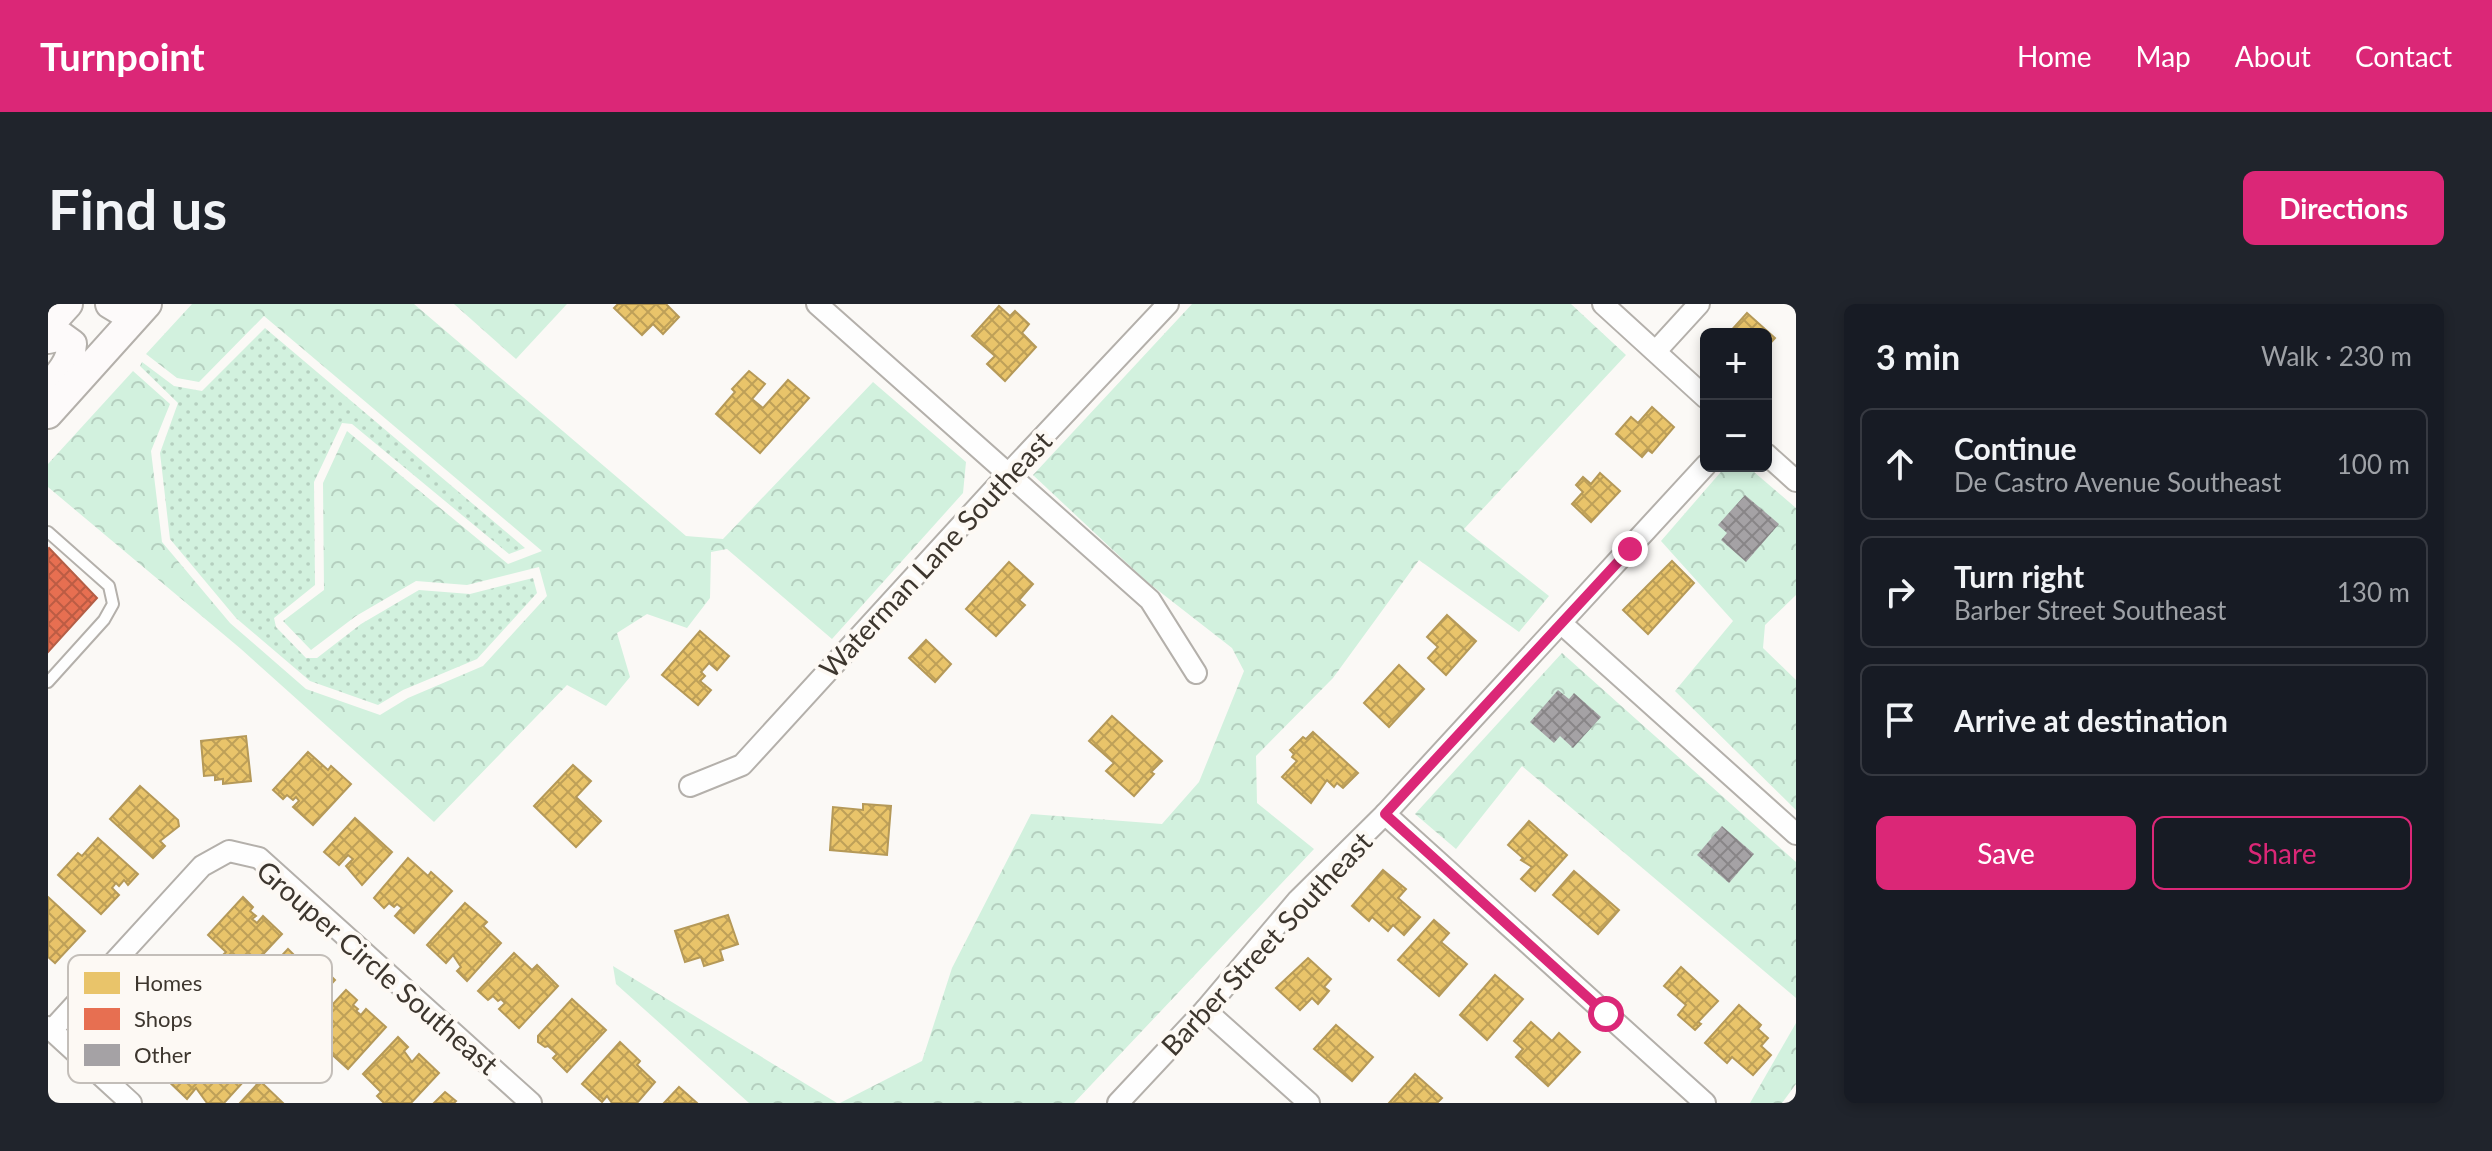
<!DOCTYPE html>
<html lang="en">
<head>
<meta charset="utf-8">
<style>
	:root { --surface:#171b24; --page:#20242c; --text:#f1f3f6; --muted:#9ea1a6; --line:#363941; --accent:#db2777 }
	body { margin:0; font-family:Lato,sans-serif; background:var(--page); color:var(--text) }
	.controls { position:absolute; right:24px; top:24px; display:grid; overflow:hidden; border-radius:12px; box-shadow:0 4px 12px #0003 }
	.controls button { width:72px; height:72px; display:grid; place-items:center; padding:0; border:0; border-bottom:2px solid var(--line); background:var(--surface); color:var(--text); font:40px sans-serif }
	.stop { position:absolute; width:24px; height:24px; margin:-18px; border:6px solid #db2777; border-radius:50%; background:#fff }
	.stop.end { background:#db2777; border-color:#fff; box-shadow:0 2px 8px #0008 }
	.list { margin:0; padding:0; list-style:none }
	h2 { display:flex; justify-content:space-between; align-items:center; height:104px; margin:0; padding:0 32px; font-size:34px }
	h2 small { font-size:26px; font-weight:400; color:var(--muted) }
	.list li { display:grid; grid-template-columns:52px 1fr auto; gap:24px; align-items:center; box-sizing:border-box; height:112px; margin:0 16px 16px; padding:0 16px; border:2px solid var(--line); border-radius:12px }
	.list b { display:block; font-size:30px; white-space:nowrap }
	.list p { margin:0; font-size:26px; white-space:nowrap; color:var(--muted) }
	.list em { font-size:26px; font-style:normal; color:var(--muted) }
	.actions { display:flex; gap:16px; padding:24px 32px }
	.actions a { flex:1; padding:18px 0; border:2px solid var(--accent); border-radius:12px; text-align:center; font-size:28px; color:var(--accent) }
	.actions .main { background:var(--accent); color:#fff }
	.icon { flex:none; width:44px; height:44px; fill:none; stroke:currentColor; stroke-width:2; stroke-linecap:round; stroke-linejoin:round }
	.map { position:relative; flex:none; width:1748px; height:799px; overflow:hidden; border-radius:12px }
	header { display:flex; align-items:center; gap:48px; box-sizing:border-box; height:112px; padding:0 40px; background:var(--accent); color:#fff }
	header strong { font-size:38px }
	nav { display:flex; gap:44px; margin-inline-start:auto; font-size:28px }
	.intro { display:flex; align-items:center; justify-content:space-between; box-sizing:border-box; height:192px; padding:0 48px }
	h1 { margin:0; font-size:56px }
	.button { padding:20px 36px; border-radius:12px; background:var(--accent); color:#fff; font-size:28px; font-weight:700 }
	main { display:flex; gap:48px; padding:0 48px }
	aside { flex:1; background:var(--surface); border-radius:12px; box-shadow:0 4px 12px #0003 }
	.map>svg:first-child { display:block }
	.grass { fill:url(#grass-dots) }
	.forest { fill:url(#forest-crowns) }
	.homes { fill:url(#homes-cross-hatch); stroke:#b59958; stroke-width:2 }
	.shops { fill:url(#shops-cross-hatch); stroke:#b45e46; stroke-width:2 }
	.building { fill:url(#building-cross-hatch) }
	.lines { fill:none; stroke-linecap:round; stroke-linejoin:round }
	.lane-casing { stroke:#b4b0ab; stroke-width:14 }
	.street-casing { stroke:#b4b0ab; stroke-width:24 }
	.secondary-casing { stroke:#b4b0ab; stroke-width:32 }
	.lane { stroke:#fefefe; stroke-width:10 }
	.street { stroke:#fefefe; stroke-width:20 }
	.secondary { stroke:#fdfafa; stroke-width:28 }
	.route { stroke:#db2777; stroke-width:10 }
	.labels { text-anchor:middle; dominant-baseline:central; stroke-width:8; stroke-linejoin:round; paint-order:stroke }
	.street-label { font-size:28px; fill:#3d362e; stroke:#fdf9f4 }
	.key { fill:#fdf9f4; stroke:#c3beb9; stroke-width:2 }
	.key-label { font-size:22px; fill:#3d362e }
</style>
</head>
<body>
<header>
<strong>Turnpoint</strong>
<nav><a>Home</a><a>Map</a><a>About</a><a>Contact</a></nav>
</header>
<div class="intro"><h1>Find us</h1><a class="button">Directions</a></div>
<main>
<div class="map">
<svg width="1748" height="799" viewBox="0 0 1748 799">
	<defs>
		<pattern id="grass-dots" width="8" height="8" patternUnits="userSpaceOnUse" patternTransform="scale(2)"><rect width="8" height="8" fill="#d2f1de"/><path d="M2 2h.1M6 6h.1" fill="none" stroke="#b5cfbf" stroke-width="1.8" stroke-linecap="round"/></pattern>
		<pattern id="forest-crowns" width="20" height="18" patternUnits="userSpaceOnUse" patternTransform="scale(2)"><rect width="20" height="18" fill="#d2f1de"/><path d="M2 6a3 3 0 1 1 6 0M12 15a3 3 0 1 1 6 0" fill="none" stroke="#b5cfbf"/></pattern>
		<pattern id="homes-cross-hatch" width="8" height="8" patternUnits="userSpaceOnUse" patternTransform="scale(2)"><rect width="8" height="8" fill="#e9c46a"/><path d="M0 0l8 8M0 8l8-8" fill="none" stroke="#bea058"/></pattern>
		<pattern id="shops-cross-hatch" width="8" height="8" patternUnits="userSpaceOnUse" patternTransform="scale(2)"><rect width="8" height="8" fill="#e76f51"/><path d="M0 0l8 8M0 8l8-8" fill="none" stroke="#bc5c44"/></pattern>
		<pattern id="building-cross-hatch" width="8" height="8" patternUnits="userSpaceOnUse" patternTransform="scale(2)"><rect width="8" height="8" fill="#a5a2a5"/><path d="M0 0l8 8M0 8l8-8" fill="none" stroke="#888587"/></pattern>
	</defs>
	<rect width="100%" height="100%" fill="#fbf9f6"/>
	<!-- grass -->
	<polygon class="grass" points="217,24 477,244 461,250 304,120 294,119 266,178 267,281 226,314 228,323 258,354 269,354 313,320 371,286 422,290 485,274 489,289 429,355 355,386 330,401 262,377 188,314 122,235 112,149 130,99 92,62 94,58 126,82 154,87"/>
	<!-- forest -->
	<g class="forest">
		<polygon points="144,0 366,0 638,232 675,235 825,78 918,158 915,189 784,335 679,245 663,248 662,294 639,324 599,310 569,329 582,373 558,402 519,381 386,518 193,345 0,183 0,160 85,67 122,100 103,147 114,238 182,319 258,385 332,411 360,394 435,362 499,292 491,263 419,281 368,277 308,312 263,346 235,317 276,286 275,179 299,127 460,260 494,247 216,12 151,78 129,74 98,50"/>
		<polygon points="406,0 519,0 468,55"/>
		<polygon points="1144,0 1523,0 1578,51 1416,225 1501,292 1471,328 1371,256 1285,374 1208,452 1209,499 1266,545 1026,799 792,799 874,757 904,664 983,510 1114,520 1151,478 1196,367 1184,344 1098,277 985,171"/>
		<polygon points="1678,162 1699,162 1748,204 1748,291 1717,321 1715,344 1748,376 1748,506 1627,387 1685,317 1613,237"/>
		<polygon points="1514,349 1748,558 1748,694 1474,462 1408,545 1367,510"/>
		<polygon points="565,662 789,799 701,799 568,680"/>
		<polygon points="1748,719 1748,780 1734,799 1702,799"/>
	</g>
	<!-- homes -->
	<g class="homes">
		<polygon points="570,0 618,0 631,13 615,30 605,20 594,31 566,4"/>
		<polygon points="951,2 962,12 967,7 981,20 974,29 988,43 957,77 939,60 947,52 924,32"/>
		<polygon points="1699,9 1727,34 1718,44 1718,30 1680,30"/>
		<polygon points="701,67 717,80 704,95 715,104 740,76 761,94 712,149 668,110 687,88 684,85"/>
		<polygon points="1604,103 1626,123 1604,149 1600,146 1594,153 1568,130 1583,113 1590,119"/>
		<polygon points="1552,169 1572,187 1543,218 1524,200 1535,188 1528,181 1535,173 1543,180"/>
		<polygon points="1624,257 1646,279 1600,330 1575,306"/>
		<polygon points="961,258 985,280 971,296 977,301 948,332 918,305"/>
		<polygon points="1399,311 1428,337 1398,371 1380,354 1390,343 1379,333"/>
		<polygon points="652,327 681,352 669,366 661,359 653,368 657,372 652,377 663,386 650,401 614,371"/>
		<polygon points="878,336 903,360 887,378 861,354"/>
		<polygon points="1351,361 1376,385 1341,423 1316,399"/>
		<polygon points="1064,412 1114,457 1103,468 1106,470 1086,492 1058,467 1066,459 1041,437"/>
		<polygon points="1265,428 1310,469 1295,484 1289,479 1286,483 1279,476 1263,499 1234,473 1249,457 1244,453 1246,450 1242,446 1255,433 1258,435"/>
		<polygon points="198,432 203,477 175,480 175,475 167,476 167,471 156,472 153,437"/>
		<polygon points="260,448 280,466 283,462 303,480 265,521 245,503 251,497 248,493 245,496 239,491 235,495 225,486"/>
		<polygon points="525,461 543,477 528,493 553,517 528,543 486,502"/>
		<polygon points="92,482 130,516 131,522 112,537 117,542 105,554 62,515"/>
		<polygon points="815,500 843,502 839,551 782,546 785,503 815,506"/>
		<polygon points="307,514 344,548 314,581 298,562 305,555 300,551 291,561 276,548"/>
		<polygon points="1481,517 1519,551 1487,587 1473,575 1484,563 1473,556 1475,554 1460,541"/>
		<polygon points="50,534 90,570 80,581 76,576 71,582 68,579 64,584 71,591 53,610 10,571 30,549 34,552"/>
		<polygon points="360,554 380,572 383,568 404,587 366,629 347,612 354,604 349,600 346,603 341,599 336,604 326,594"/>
		<polygon points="1335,566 1358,585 1350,594 1372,613 1356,631 1345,621 1340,627 1324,613 1321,617 1304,602"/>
		<polygon points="1526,567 1571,606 1550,630 1505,591"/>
		<polygon points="0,593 37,627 7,659 0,653"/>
		<polygon points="195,593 205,603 202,607 208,612 204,615 209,619 215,612 234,630 195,672 174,652 178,648 160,631"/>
		<polygon points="417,599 439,618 435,622 453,639 419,677 409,667 413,663 405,651 398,659 379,641"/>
		<polygon points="680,611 690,640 672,646 675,656 656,662 653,653 637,658 627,627"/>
		<polygon points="1386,616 1401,629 1393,638 1419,660 1391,692 1350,656"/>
		<polygon points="240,645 252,657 248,661 260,673 272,661 287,676 247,719 206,681"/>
		<polygon points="466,649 484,666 489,661 510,682 471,724 451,705 457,699 453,695 450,697 445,692 440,696 430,687"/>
		<polygon points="1260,654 1283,675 1276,683 1281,687 1270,700 1264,694 1252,706 1228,684"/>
		<polygon points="1633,663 1670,697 1650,718 1653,720 1647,726 1630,711 1638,701 1616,682"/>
		<polygon points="1447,671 1475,695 1439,736 1412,711"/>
		<polygon points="298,686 309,696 305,701 310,705 308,707 313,711 318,705 338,723 300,765 259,728"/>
		<polygon points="524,695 558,726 519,768 505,754 509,750 500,742 497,743 490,738 490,732"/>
		<polygon points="1691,701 1713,721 1710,725 1720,734 1713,742 1723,751 1705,771 1684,753 1679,759 1657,739"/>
		<polygon points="167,717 198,746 192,752 206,766 176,799 159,799 148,784 139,795 116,773"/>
		<polygon points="1483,718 1504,737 1511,729 1532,748 1500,782 1468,753 1475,745 1466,737"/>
		<polygon points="1288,721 1325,753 1304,777 1266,745"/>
		<polygon points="350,733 360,743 356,747 364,758 371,750 391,769 363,799 336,799 329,792 333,788 315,770"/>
		<polygon points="572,738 592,757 589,761 607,778 589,799 564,799 559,792 554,798 534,780"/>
		<polygon points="1367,770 1394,794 1389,799 1341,799"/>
		<polygon points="212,777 234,798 192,799"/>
		<polygon points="631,783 649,799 616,799"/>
		<polygon points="397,788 408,797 406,799 386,799"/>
	</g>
	<!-- shops -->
	<polygon class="shops" points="1,244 49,294 0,348 0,245"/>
	<!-- building -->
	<g class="building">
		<polygon points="1697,191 1731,220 1698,258 1673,236 1679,229 1670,221"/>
		<polygon points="1510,386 1521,395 1526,389 1553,413 1525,444 1512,432 1506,439 1482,418"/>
		<polygon points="1674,522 1706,550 1681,579 1649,551"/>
	</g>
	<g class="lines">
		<defs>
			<polyline id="lane" points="0,228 61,282 65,300 56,316 0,378"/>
			<g id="street">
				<polyline points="769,0 1102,296 1148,369"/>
				<polyline points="1555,0 1658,94"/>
				<polyline points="1608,47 1651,0"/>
				<polyline points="1718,150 1748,177"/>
				<polyline points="1514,320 1748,530"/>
				<polyline points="642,482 694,461 961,169 1120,0"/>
				<polyline points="1337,510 1657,799"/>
				<polyline points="1157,706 1261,799"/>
				<polyline points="0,723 83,799"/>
				<polyline points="4,726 154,562 181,547 211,554 483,799"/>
				<polyline points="1070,799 1157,706 1250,596 1337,510 1658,161"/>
			</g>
			<g id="secondary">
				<polyline points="62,0 72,6 85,0"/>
				<polyline points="0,22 20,0"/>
				<path d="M0 35 13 32 24 40C23 58 12 70 0 83"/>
				<polyline points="0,110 99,0"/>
			</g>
		</defs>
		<!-- lane casing -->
		<use href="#lane" class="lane-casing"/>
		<!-- street casing -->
		<use href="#street" class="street-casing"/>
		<!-- secondary casing -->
		<use href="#secondary" class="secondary-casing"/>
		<!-- lane -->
		<use href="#lane" class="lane"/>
		<!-- street -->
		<use href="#street" class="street"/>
		<!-- secondary -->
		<use href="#secondary" class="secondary"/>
	</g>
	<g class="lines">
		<!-- route -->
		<polyline class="route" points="1558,710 1337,510 1582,245"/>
	</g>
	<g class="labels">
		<!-- street labels -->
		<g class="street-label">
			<text transform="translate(887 250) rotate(-47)">Waterman Lane Southeast</text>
			<text transform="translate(1218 639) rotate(-47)">Barber Street Southeast</text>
			<text transform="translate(330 663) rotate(41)">Grouper Circle Southeast</text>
		</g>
	</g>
	<!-- legend -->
	<rect x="20" y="651" width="264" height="128" rx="12" class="key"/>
	<rect x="36" y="668" width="36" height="22" fill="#e9c46a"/>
	<rect x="36" y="704" width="36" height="22" fill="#e76f51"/>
	<rect x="36" y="740" width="36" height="22" fill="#a5a2a5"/>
	<g class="key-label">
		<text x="86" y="687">Homes</text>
		<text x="86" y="723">Shops</text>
		<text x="86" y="759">Other</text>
	</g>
</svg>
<div class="controls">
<button>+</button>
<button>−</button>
</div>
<div class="stop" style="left:1558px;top:710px"></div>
<div class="stop end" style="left:1582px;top:245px"></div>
</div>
<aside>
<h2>3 min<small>Walk · 230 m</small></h2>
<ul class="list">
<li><svg class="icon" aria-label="ahead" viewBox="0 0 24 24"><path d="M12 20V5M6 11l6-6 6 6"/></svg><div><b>Continue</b><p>De Castro Avenue Southeast</p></div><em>100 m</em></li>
<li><svg class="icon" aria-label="right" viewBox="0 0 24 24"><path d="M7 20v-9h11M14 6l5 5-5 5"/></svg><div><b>Turn right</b><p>Barber Street Southeast</p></div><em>130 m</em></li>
<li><svg class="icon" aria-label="arrive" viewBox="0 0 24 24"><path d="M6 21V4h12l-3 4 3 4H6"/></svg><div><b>Arrive at destination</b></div></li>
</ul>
<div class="actions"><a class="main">Save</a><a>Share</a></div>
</aside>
</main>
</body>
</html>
